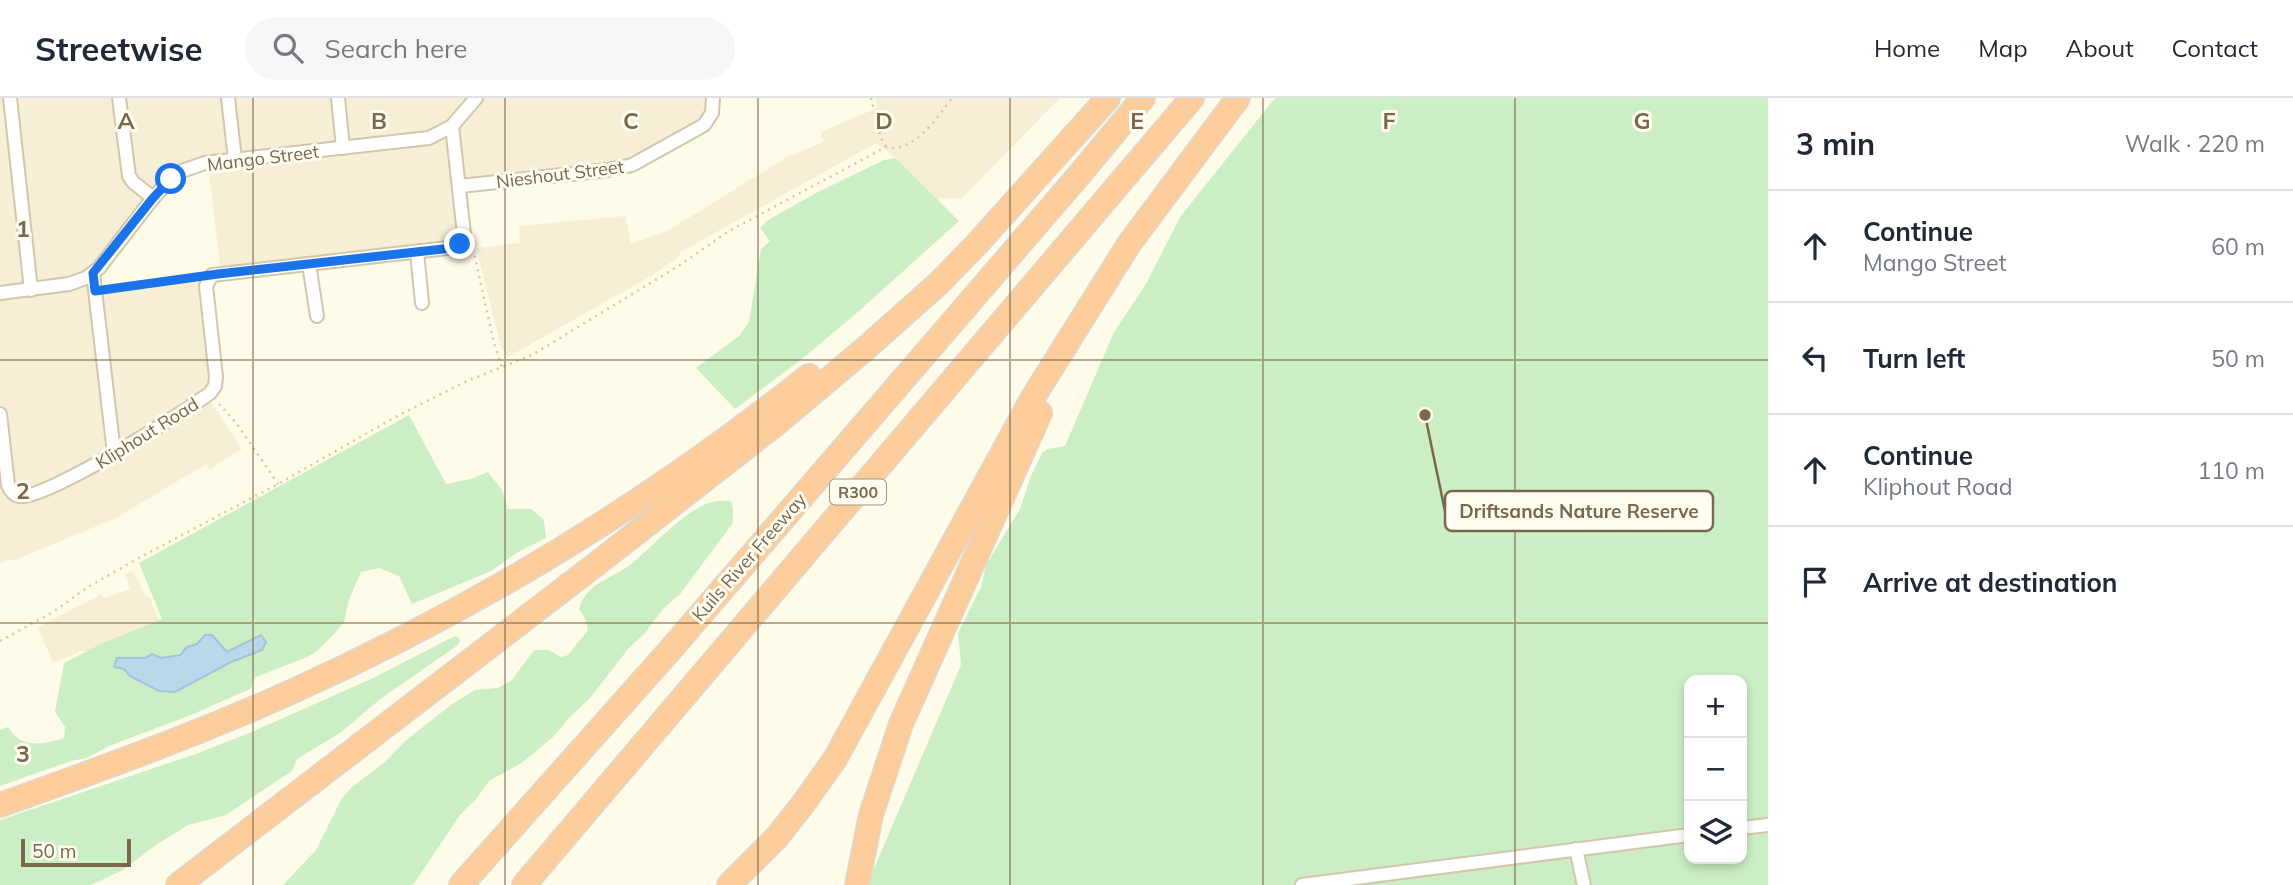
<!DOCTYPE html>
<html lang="en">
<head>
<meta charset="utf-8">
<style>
	:root { --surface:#fff; --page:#f6f6f7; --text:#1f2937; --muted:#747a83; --line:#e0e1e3 }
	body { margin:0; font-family:Mulish,sans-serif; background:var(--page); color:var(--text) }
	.controls { position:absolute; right:21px; bottom:21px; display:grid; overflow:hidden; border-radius:14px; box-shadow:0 4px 10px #0003 }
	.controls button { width:63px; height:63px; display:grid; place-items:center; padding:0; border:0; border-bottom:2px solid var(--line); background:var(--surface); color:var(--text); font:35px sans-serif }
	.scale { position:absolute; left:21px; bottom:18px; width:110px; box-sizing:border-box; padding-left:7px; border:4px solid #7b6749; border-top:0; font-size:19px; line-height:24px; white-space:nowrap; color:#7b6749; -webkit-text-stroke:5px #fffdf1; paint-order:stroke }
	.stop { position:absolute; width:21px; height:21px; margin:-16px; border:5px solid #1a73e8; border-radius:50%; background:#fff }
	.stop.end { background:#1a73e8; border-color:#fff; box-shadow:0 2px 7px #0008 }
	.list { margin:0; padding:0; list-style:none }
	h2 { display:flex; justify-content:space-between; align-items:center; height:91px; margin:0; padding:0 28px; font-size:30px }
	h2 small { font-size:23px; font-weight:400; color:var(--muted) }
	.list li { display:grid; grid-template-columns:46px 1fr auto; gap:21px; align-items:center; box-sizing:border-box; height:112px; padding:0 28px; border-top:2px solid var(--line) }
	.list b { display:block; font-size:26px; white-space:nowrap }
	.list p { margin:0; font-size:23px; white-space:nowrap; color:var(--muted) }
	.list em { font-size:23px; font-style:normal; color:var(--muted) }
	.icon { flex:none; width:38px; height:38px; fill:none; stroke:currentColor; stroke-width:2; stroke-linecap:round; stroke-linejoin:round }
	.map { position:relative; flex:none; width:1768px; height:787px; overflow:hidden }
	header { display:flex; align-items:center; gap:42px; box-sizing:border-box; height:98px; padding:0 35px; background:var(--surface); border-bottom:2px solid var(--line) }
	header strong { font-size:33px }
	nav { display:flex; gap:38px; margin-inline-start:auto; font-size:24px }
	.search { width:490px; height:63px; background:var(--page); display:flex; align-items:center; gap:18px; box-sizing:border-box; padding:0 24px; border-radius:38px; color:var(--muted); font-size:26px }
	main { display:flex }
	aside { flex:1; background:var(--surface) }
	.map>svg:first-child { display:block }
	.residential { fill:#f6efd6 }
	.green { fill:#cbeec5; fill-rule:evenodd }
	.water { fill:#bbd8ea; stroke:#a0c4dd; stroke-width:2 }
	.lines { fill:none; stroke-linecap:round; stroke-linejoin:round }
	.street-casing { stroke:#d2c6ac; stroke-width:16 }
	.highway-casing { stroke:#ddd7d0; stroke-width:26 }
	.path { stroke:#dcc6a0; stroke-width:2.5; stroke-dasharray:2 5; stroke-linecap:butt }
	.street { stroke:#fff; stroke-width:12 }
	.highway { stroke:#fccc9b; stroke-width:23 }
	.route { stroke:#1a73e8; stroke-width:9 }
	.grid { fill:none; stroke:#7b6749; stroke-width:2; stroke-opacity:0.55 }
	.labels { text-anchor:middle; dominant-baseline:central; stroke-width:6; stroke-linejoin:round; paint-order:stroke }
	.shield { fill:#fffdf1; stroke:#a3947b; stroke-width:2 }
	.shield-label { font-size:16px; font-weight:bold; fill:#7b6749 }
	.street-label { font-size:18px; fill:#7b6749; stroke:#fffdf1 }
	.grid-label { font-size:23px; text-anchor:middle; font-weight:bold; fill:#7b6749; stroke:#fffdf1; stroke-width:6; stroke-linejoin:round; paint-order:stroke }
	.leader { fill:none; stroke:#7b6749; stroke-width:2.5 }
	.callout-dot { fill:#7b6749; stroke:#fffdf1; stroke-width:2.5 }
	.callout { fill:#fffdf1; stroke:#7b6749; stroke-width:2.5 }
	.callout-label { font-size:19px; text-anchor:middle; font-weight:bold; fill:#7b6749 }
</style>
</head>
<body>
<header>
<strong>Streetwise</strong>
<div class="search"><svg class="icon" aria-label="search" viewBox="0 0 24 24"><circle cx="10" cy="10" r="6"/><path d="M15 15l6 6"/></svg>Search here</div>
<nav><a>Home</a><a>Map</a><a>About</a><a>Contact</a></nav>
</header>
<main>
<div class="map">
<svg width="1768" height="787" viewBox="0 0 1768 787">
	<rect width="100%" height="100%" fill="#fefbe9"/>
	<!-- residential -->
	<g class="residential">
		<polygon points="0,0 713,0 713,15 645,61 460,89 462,143 221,175 208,66 180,75 99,171 95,195 197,184 207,188 217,280 207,298 242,351 210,371 206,366 116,420 20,460 0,465"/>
		<polygon points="876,0 1060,0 962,100 937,101 896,60 876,45 681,154 677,160 651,178 508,259 501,248 476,150 520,145 519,128 626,118 631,146 669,132 787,59 824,44 821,34 877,10"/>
		<polygon points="133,473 146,499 149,498 159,522 88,553 81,553 53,565 38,529 102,496 104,500 130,491 125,476"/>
	</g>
	<!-- green -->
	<g class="green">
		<path d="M1275 0H1768V787H867L961 567 958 535 981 489 986 467 1020 411 1031 378 1042 355 1047 351 1065 348 1114 234 1146 186 1180 119ZM1689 582H1742V761H1689Z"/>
		<polygon points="896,60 959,123 859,213 802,261 735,311 696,270 739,238 749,224 761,151 770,143 760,130 768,122 818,94 884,62"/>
		<path d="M409 317 446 386 471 381 488 374 502 392 508 411H531L544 422 546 440 518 454 491 473 412 506 399 478 379 470 361 474 349 501 344 524 335 535 317 553 307 559 256 579 250 591 191 617 109 648 87 660 71 663 0 688V632L8 629C21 651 42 647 64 640L65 629 55 614 64 565 101 546 162 521 139 465ZM261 537 247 559 231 564 175 594C148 587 133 584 117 560H146L152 556C174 565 179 552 197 546L201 541 226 554Z"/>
		<path d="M717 403H731L733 410V425L680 496 663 511 645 535 628 551 590 600 569 620 553 639 523 664 489 683 476 701 460 717 413 787H283L316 752 342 700 352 689 385 664 405 643 451 607 475 592 498 590 512 582 534 552H549L561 559 568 557 588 532 584 518 579 512C580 505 584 499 589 493 601 481 617 477 630 467 654 448 688 407 717 403Z"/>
		<polygon points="455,538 460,541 458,547 379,602 340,635 297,661 292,673 226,717 188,727 156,747 123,772 91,787 0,787 0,722 193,657 247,636 371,581"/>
	</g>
	<!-- water -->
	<polygon class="water" points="205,537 212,537 227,554 261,537 266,544 262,552 231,564 175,594 159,593 130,578 124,571 114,569 117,560 145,560 152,556 162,560 180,557 187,549 197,546"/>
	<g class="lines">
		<defs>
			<g id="street">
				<polyline points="10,0 31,192"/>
				<polyline points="119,0 129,78 133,84 153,100"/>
				<polyline points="228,0 235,62"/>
				<polyline points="338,0 343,50"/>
				<polyline points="460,88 608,72 632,67 704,27 712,15 713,0"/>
				<polyline points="417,154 422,205"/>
				<polyline points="309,166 317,218"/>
				<polyline points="93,175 114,355"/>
				<polyline points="0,195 69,186 86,180 99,170 153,100 171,81 179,74 205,65 429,40 452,28 476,0"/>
				<path d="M0 316 8 387C10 392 13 397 19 398 44 403 185 314 210 295L215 288 216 279 206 188 212 177 456 149 463 143 464 136 452 28"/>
				<polyline points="1742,730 1768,727"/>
				<polyline points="1576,751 1584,787"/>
				<polyline points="1302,787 1689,737"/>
			</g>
			<g id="highway">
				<path d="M0 707C98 672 196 637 291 594 476 511 650 404 809 278"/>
				<polyline points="178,787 599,464 777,325 866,250 939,185 976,147 1108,0"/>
				<polyline points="461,787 671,551 1080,76 1143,0"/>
				<polyline points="524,787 1192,0"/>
				<polyline points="729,787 777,739 803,706 835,661 1032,301 1129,146 1238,0"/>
				<polyline points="857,787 871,717 901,626 1040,315"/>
			</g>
		</defs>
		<!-- street casing -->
		<use href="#street" class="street-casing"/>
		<!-- highway casing -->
		<use href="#highway" class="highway-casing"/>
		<!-- path -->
		<g class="path">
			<polyline points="871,0 881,40 886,49"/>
			<polyline points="471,152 474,155 494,245 502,270"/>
			<polyline points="108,191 195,180"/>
			<polyline points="219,306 237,326 278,386"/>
			<path d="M0 543 53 514 88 489 137 461 278 386 399 317 467 283 532 257 680 167 729 133 886 49C912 57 938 19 952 0"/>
		</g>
		<!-- street -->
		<use href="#street" class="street"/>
		<!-- highway -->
		<use href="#highway" class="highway"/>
	</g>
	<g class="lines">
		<!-- route -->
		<polyline class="route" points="171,81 153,100 93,175 95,193 218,176 452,150 460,146"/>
	</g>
	<!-- grid -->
	<path class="grid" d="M253 0V787M505 0V787M758 0V787M1010 0V787M1263 0V787M1515 0V787M0 262H1768M0 525H1768"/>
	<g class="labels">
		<!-- shield labels -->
		<rect class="shield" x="830" y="381.5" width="56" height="25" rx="5"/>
		<g class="shield-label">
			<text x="858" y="394">R300</text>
		</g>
		<!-- street labels -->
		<g class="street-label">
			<text transform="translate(263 60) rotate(-7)">Mango Street</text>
			<text transform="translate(560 76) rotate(-7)">Nieshout Street</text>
			<text transform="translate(147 335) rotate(-32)">Kliphout Road</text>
			<text transform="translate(749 459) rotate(-49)">Kuils River Freeway</text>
		</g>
	</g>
	<g class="grid-label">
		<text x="126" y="31">A</text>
		<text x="379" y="31">B</text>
		<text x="631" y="31">C</text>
		<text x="884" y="31">D</text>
		<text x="1137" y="31">E</text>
		<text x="1389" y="31">F</text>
		<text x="1642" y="31">G</text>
		<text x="23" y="139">1</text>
		<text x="23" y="401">2</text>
		<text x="23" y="664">3</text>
	</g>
	<!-- callouts -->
	<path class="leader" d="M1425 317L1445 413"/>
	<circle class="callout-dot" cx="1425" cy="317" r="7"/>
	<rect class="callout" x="1445" y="393" width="268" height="40" rx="7"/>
	<g class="callout-label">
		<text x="1579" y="420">Driftsands Nature Reserve</text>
	</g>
</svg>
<div class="controls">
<button>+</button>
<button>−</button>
<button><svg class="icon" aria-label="layers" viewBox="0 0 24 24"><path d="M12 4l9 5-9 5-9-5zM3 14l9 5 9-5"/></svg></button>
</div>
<div class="scale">50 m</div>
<div class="stop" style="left:171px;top:81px"></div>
<div class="stop end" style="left:460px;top:146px"></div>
</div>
<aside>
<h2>3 min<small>Walk · 220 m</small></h2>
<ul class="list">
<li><svg class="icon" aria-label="ahead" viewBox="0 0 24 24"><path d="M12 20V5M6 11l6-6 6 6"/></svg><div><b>Continue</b><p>Mango Street</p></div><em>60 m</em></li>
<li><svg class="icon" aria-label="left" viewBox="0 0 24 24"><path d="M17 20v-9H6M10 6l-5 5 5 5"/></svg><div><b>Turn left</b></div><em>50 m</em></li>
<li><svg class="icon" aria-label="ahead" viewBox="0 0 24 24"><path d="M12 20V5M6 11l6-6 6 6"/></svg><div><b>Continue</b><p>Kliphout Road</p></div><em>110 m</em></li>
<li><svg class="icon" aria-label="arrive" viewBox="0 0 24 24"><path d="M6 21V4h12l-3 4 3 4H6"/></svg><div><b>Arrive at destination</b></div></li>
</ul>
</aside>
</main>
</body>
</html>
